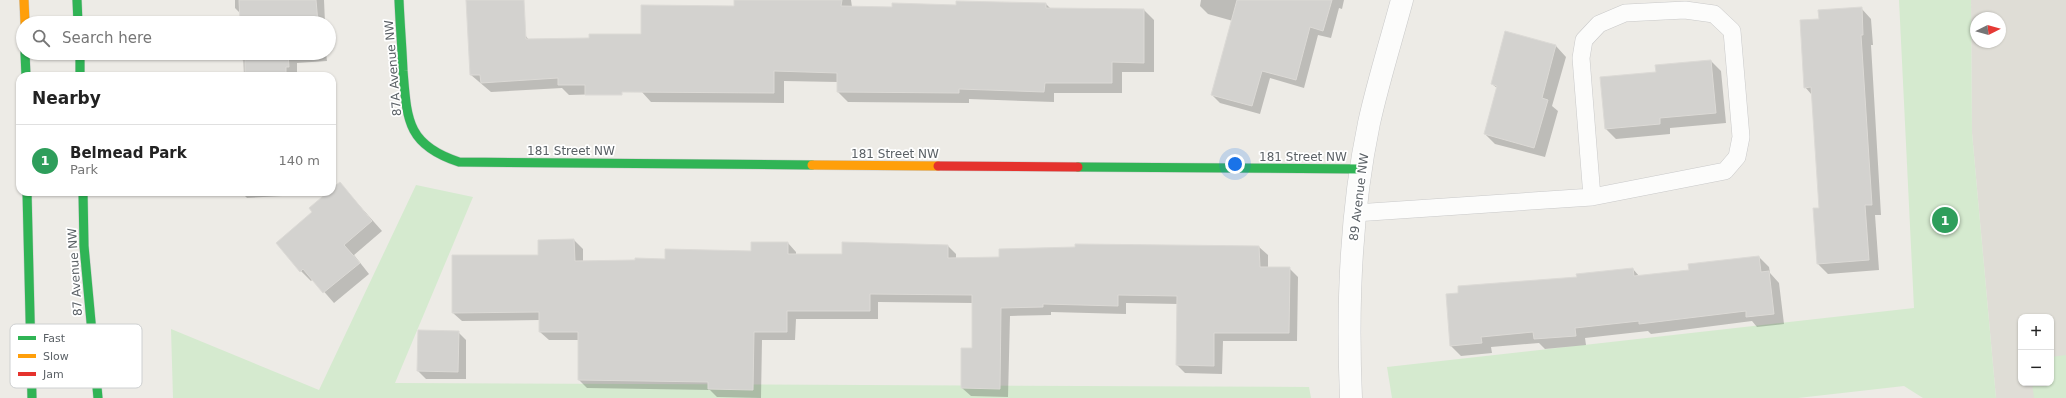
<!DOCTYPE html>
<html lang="en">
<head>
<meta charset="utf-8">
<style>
	:root { --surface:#fff; --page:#f2f2f2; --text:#222; --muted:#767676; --line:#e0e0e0; --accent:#111827 }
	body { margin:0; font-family:"DejaVu Sans",sans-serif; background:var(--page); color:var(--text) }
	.controls { position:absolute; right:12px; bottom:12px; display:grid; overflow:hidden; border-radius:8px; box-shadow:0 1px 3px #0004 }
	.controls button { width:36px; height:36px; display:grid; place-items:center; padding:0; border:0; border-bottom:1px solid var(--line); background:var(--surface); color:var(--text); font:20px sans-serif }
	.compass { position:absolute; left:1970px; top:12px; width:36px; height:36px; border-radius:50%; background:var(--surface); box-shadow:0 1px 3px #0004; rotate:84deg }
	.you { position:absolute; left:1235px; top:164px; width:14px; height:14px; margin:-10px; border:3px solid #fff; border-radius:50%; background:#1a73e8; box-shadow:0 0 0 6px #1a73e833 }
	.badge { display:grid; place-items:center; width:26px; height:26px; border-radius:50%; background:var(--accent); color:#fff; font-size:13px; font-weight:700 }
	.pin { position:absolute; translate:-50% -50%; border:2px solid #fff; box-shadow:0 1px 4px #0006 }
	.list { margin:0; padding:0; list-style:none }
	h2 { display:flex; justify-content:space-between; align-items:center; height:52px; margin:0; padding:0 16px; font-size:17px }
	h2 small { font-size:13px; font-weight:400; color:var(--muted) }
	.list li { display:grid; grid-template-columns:26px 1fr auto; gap:12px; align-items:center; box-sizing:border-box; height:72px; padding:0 16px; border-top:1px solid var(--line) }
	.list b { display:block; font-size:15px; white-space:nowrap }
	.list p { margin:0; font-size:13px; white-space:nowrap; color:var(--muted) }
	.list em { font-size:13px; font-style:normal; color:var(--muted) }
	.icon { flex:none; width:22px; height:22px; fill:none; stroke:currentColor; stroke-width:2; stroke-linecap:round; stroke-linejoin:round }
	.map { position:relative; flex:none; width:2066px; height:398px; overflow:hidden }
	.search { position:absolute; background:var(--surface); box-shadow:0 1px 3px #0004; left:16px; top:16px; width:320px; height:44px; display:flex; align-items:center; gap:10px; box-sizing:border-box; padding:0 14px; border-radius:22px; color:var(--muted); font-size:15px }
	.panel { position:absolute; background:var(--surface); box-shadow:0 1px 3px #0004; left:16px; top:72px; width:320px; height:124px; border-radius:12px }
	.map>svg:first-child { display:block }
	.education { fill:#dfddd6; fill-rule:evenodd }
	.green { fill:#d5eacf }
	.shadow { fill:#0003 }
	.building { fill:#d3d2cf; stroke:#dcdad6 }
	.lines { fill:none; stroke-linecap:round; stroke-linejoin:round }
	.lane-casing { stroke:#c9c9c9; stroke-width:18 }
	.street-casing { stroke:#c9c9c9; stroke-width:23 }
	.fast-casing { stroke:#cacaca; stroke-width:10 }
	.slow-casing { stroke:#cacaca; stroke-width:10 }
	.jam-casing { stroke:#cacaca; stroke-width:10 }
	.lane { stroke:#fcfcfb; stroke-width:17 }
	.street { stroke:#fcfcfb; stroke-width:22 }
	.fast { stroke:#30b455; stroke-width:9 }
	.slow { stroke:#ff9f0a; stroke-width:9 }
	.jam { stroke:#e5322d; stroke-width:9 }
	.labels { text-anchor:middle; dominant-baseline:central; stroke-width:3.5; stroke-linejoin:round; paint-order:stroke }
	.street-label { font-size:12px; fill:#5b6166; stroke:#fff }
	.key { fill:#fff; stroke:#ced0d1; stroke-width:1 }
	.key-label { font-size:11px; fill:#5b6166 }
</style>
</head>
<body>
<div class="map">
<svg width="2066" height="398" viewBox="0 0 2066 398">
	<rect width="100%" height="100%" fill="#edebe6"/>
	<!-- education -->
	<path class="education" d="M1971 0H2066V398H1996L1972 133ZM1976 18H2000V42H1976ZM2021 317H2051V383H2021Z"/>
	<!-- green -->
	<g class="green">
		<polygon points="1899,0 1971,0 1972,133 1996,398 1923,398 1904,386 1798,398 1392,398 1387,367 1914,308"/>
		<polygon points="416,185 473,197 395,383 1309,387 1311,398 173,398 171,329 319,390"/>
		<polygon points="2066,355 2066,398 2034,398 2032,383 2051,383 2051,357"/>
	</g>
	<!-- shadow -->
	<g class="shadow">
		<polygon points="235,0 324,0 325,23 241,23 240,13 235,8"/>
		<polygon points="735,0 851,0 852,7 893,8 1046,4 1051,9 1144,10 1154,20 1154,72 1122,72 1122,93 1054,93 1054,102 969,99 969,103 848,102 838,92 838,82 784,81 784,103 651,102 641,91 735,7"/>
		<polygon points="1201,0 1344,0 1342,9 1339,8 1331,38 1318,35 1304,88 1270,78 1260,114 1220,103 1212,95 1233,21 1208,14 1200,6"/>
		<polygon points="1861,8 1871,19 1873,45 1871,45 1881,215 1875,215 1879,270 1828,274 1818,264 1820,208 1812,95 1805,87 1820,20"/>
		<polygon points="1506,33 1556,46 1566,57 1552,106 1558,111 1545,157 1495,144 1485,134 1497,88 1492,84"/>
		<polygon points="525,35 529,40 604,94 569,95 562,88 491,92 471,75"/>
		<polygon points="243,53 326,53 327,61 297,63 297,76 244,76"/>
		<polygon points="1711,61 1721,71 1726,123 1670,128 1670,134 1616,139 1606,129 1657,73"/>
		<polygon points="343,187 382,231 354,255 369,274 334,303 313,279 311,281 301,271"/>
		<polygon points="241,192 320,192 320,194 247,198"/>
		<polygon points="574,240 583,249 583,262 666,260 752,252 788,243 796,252 796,255 843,255 948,246 956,254 956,259 1000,258 1076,248 1076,245 1259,247 1268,255 1268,268 1289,268 1298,277 1297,341 1223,341 1222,374 1185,373 1177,365 1178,304 1126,303 1126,314 1051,312 1051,315 1010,316 1008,397 971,396 962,388 973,349 973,303 878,302 878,319 796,319 795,340 762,340 761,398 717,397 710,390 587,388 579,380 579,340 549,340 540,332 540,320 462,321 453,313 539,256"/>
		<polygon points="1759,257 1769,267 1770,273 1779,283 1784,324 1757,327 1752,321 1651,334 1648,331 1585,338 1586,345 1545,349 1539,343 1491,347 1492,353 1461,356 1451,346 1578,278 1633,269 1639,276 1690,271"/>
		<polygon points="419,331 458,332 466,340 466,379 426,379 418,371"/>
	</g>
	<!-- building -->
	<g class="building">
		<polygon points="239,0 316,0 318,23 240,23"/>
		<polygon points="466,0 524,0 526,39 589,38 589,34 641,34 641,5 734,6 734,0 842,0 841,6 892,7 892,3 956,5 956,1 1046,3 1046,8 1144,9 1144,63 1112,62 1112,83 1045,83 1044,92 959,89 959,93 837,92 837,73 774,71 774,93 622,92 622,95 585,95 585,85 558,85 558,78 481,83 480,75 470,75"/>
		<polygon points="1237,0 1332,0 1323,31 1310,27 1296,80 1262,71 1252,106 1211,95"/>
		<polygon points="1862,7 1863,35 1861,35 1872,205 1865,205 1869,260 1817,264 1813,208 1819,208 1811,87 1804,88 1800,20 1819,19 1818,10"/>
		<polygon points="1505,31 1556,45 1542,98 1548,100 1534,148 1484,134 1497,86 1491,84"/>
		<polygon points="242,53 306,53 288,54 289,67 286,67 286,76 245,76 245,59 242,60"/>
		<polygon points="1711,60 1716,113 1660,118 1660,124 1605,129 1600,77 1656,72 1655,65"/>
		<polygon points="340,182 372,221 344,245 360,263 323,293 303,269 300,272 276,243 312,212 309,208 328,192 332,192 332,188"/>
		<polygon points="574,239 575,261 635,260 635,258 665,259 665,249 751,251 751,242 788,242 788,254 842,254 842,242 948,245 948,258 999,257 999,249 1075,247 1075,244 1259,246 1260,267 1290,267 1289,333 1214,333 1214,366 1176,365 1177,296 1118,295 1118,306 1043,304 1043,307 1001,308 1000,389 961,388 961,348 972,348 972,295 870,294 870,311 787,311 787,332 754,332 753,390 708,389 708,382 578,380 578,332 539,332 539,312 452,313 452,255 538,255 538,240"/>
		<polygon points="1759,256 1761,272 1769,271 1774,314 1746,317 1746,311 1639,324 1639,321 1575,328 1576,336 1534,339 1533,332 1481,337 1482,343 1450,346 1446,294 1458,293 1458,286 1577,277 1576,274 1633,268 1634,276 1689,270 1688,264"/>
		<polygon points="418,330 459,331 458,372 417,371"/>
	</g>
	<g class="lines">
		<defs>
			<polyline id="lane" points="1355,213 1592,197 1581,58 1584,40 1599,24 1625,13 1685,10 1714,14 1732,31 1741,137 1737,157 1725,171 1592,197"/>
			<path id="street" d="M1351 398C1347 306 1350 214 1369 123 1378 82 1391 41 1402 0"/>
			<g id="fast">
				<polyline points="77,0 78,23"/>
				<path d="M399 0C400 24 402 47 403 71 407 120 407 145 459 162L812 165"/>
				<polyline points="25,53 26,76"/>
				<polyline points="80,53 80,76"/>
				<polyline points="1078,167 1361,169"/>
				<polyline points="27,192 32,398"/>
				<polyline points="83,192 84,246 98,398"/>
			</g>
			<g id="slow">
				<polyline points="24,0 25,23"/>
				<polyline points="812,165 938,166"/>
			</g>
			<polyline id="jam" points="938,166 1078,167"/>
		</defs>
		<!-- lane casing -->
		<use href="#lane" class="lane-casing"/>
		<!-- street casing -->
		<use href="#street" class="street-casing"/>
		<!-- fast casing -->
		<use href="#fast" class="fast-casing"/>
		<!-- slow casing -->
		<use href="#slow" class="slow-casing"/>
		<!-- jam casing -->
		<use href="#jam" class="jam-casing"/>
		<!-- lane -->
		<use href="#lane" class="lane"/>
		<!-- street -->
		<use href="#street" class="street"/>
		<!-- fast -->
		<use href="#fast" class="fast"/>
		<!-- slow -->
		<use href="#slow" class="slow"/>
		<!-- jam -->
		<use href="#jam" class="jam"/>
	</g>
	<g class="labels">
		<!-- street labels -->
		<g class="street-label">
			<text transform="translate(393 68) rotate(-95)">87A Avenue NW</text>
			<text x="571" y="151">181 Street NW</text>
			<text x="895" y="154">181 Street NW</text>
			<text x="1303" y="157">181 Street NW</text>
			<text transform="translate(1359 197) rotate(-83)">89 Avenue NW</text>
			<text transform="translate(75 272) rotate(-94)">87 Avenue NW</text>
		</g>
	</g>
	<!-- legend -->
	<rect x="10" y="324" width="132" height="64" rx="6" class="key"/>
	<rect x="18" y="336" width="18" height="4" fill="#30b455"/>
	<rect x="18" y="354" width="18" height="4" fill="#ff9f0a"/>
	<rect x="18" y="372" width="18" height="4" fill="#e5322d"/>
	<g class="key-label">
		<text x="43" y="342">Fast</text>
		<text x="43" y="360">Slow</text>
		<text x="43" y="378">Jam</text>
	</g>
</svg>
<div class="controls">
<button>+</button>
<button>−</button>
</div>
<svg class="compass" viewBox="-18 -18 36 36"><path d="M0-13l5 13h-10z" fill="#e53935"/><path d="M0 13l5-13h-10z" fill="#767676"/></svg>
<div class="you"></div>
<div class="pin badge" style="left:1945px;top:220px;background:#2e9e5b">1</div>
<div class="search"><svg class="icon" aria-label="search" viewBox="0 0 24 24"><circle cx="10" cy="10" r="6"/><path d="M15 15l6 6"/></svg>Search here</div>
<section class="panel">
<h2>Nearby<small></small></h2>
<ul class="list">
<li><span class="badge" style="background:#2e9e5b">1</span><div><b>Belmead Park</b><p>Park</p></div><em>140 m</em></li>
</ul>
</section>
</div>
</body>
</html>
